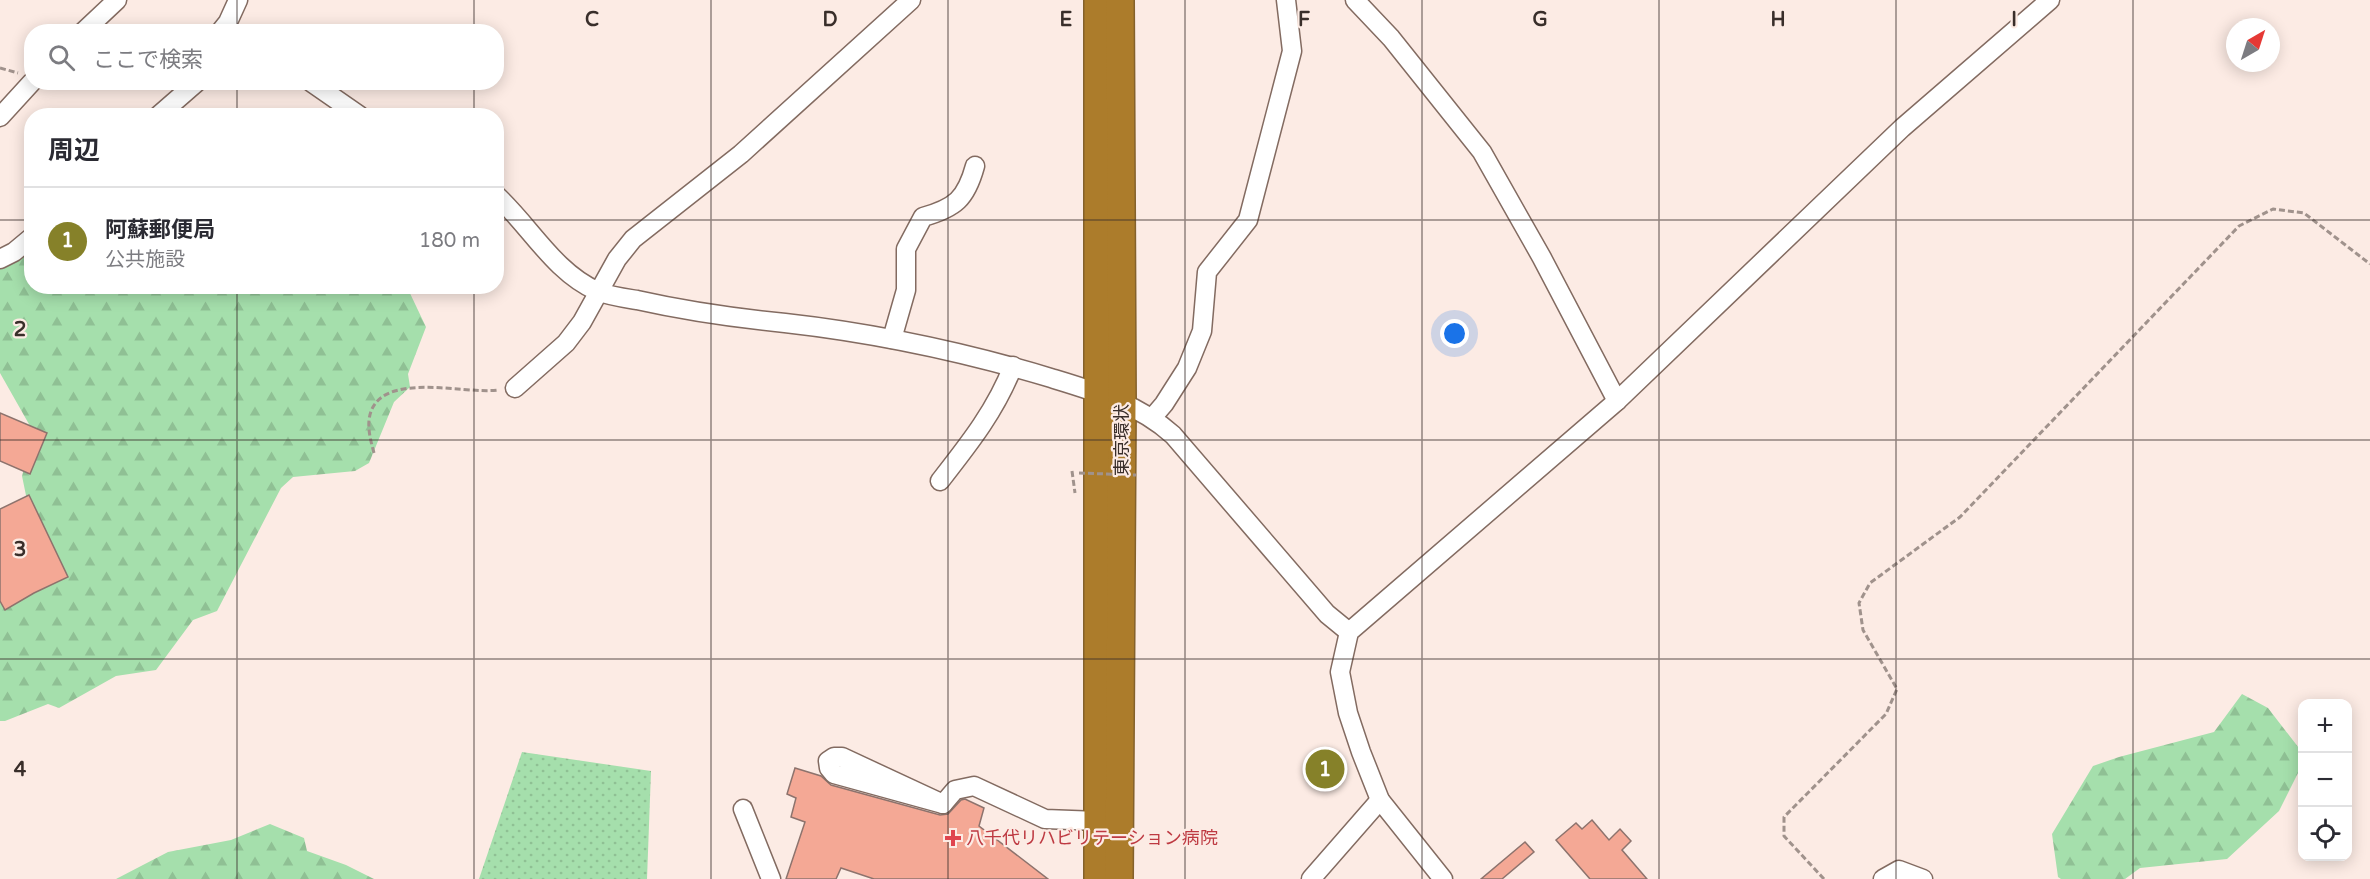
<!DOCTYPE html>
<html lang="ja">
<head>
<meta charset="utf-8">
<style>
	:root { --surface:#fff; --page:#f7f7f7; --text:#2b2b33; --muted:#7c7c81; --line:#e1e1e2; --accent:#868129 }
	body { margin:0; font-family:"Varela Round","Noto Sans JP",sans-serif; background:var(--page); color:var(--text) }
	.controls { position:absolute; right:18px; bottom:18px; display:grid; overflow:hidden; border-radius:12px; box-shadow:0 3px 15px #0003 }
	.controls button { width:54px; height:54px; display:grid; place-items:center; padding:0; border:0; border-bottom:2px solid var(--line); background:var(--surface); color:var(--text); font:30px sans-serif }
	.compass { position:absolute; left:2226px; top:18px; width:54px; height:54px; border-radius:50%; background:var(--surface); box-shadow:0 3px 15px #0003; rotate:39deg }
	.you { position:absolute; left:1455px; top:334px; width:21px; height:21px; margin:-15px; border:4px solid #fff; border-radius:50%; background:#1a73e8; box-shadow:0 0 0 9px #1a73e833 }
	.badge { display:grid; place-items:center; width:39px; height:39px; border-radius:50%; background:var(--accent); color:#fff; font-size:20px; font-weight:700 }
	.pin { position:absolute; translate:-50% -50%; border:3px solid #fff; box-shadow:0 2px 6px #0006 }
	.list { margin:0; padding:0; list-style:none }
	h2 { display:flex; justify-content:space-between; align-items:center; height:78px; margin:0; padding:0 24px; font-size:26px }
	h2 small { font-size:20px; font-weight:400; color:var(--muted) }
	.list li { display:grid; grid-template-columns:39px 1fr auto; gap:18px; align-items:center; box-sizing:border-box; height:108px; padding:0 24px; border-top:2px solid var(--line) }
	.list b { display:block; font-size:22px; white-space:nowrap }
	.list p { margin:0; font-size:20px; white-space:nowrap; color:var(--muted) }
	.list em { font-size:20px; font-style:normal; color:var(--muted) }
	.icon { flex:none; width:33px; height:33px; fill:none; stroke:currentColor; stroke-width:2; stroke-linecap:round; stroke-linejoin:round }
	.map { position:relative; flex:none; width:2370px; height:879px; overflow:hidden }
	.search { position:absolute; background:var(--surface); box-shadow:0 3px 15px #0003; left:24px; top:24px; width:480px; height:66px; display:flex; align-items:center; gap:15px; box-sizing:border-box; padding:0 21px; border-radius:24px; color:var(--muted); font-size:22px }
	.panel { position:absolute; background:var(--surface); box-shadow:0 3px 15px #0003; left:24px; top:108px; width:480px; height:186px; border-radius:24px }
	.map>svg:first-child { display:block }
	.grass { fill:url(#grass-dots) }
	.forest { fill:url(#forest-firs) }
	.building { fill:#f4a895; stroke:#8d736d; stroke-width:1.5 }
	.lines { fill:none; stroke-linecap:round; stroke-linejoin:round }
	.minor-casing { stroke:#836b61; stroke-width:21 }
	.highway-casing { stroke:#84612b; stroke-width:30 }
	.path { stroke:#a0928c; stroke-width:3; stroke-dasharray:6 3; stroke-linecap:butt }
	.minor { stroke:#fff; stroke-width:18 }
	.highway { stroke:#ac7c2b; stroke-width:27 }
	.path-bridge { stroke:#a0928c; stroke-width:3; stroke-dasharray:6 3; stroke-linecap:butt }
	.grid { fill:none; stroke:#392e2a; stroke-width:1.5; stroke-opacity:0.55 }
	.health-dot { fill:#e0444e; stroke:#fcebe4; stroke-width:2 }
	.labels { text-anchor:middle; dominant-baseline:central; stroke-width:4.5; stroke-linejoin:round; paint-order:stroke }
	.street-label { font-size:18px; fill:#392e2a; stroke:#fcebe4 }
	.health-label { font-size:18px; fill:#be3a42; stroke:#fcebe4; text-anchor:start }
	.grid-label { font-size:20px; text-anchor:middle; font-weight:bold; fill:#392e2a; stroke:#fcebe4; stroke-width:4.5; stroke-linejoin:round; paint-order:stroke }
</style>
</head>
<body>
<div class="map">
<svg width="2370" height="879" viewBox="0 0 2370 879">
	<defs>
		<pattern id="grass-dots" width="8" height="8" patternUnits="userSpaceOnUse" patternTransform="scale(1.5)"><rect width="8" height="8" fill="#a5dfac"/><path d="M2 2h.1M6 6h.1" fill="none" stroke="#8fc094" stroke-width="1.8" stroke-linecap="round"/></pattern>
		<pattern id="forest-firs" width="22" height="20" patternUnits="userSpaceOnUse" patternTransform="scale(1.5)"><rect width="22" height="20" fill="#a5dfac"/><path d="M5 1l3.5 6h-7zM16 11l3.5 6h-7z" fill="#8fc094"/></pattern>
	</defs>
	<rect width="100%" height="100%" fill="#fcebe4"/>
	<!-- grass -->
	<polygon class="grass" points="522,752 651,771 647,879 479,879"/>
	<!-- forest -->
	<g class="forest">
		<polygon points="31,248 32,286 407,287 426,327 408,374 410,387 394,402 369,463 355,471 293,477 281,488 217,611 193,620 156,670 116,676 59,708 48,704 5,721 0,721 0,571 36,544 22,476 34,433 0,373 0,265 24,256"/>
		<polygon points="2242,694 2268,708 2302,752 2302,765 2279,811 2227,859 2140,868 2125,879 2061,879 2058,877 2052,834 2093,766 2119,757 2214,732"/>
		<polygon points="270,824 304,838 307,851 346,865 374,879 116,879 168,852 231,840"/>
	</g>
	<!-- building -->
	<g class="building">
		<polygon points="0,413 47,433 30,474 0,461"/>
		<polygon points="29,495 68,577 34,593 5,610 0,601 0,509"/>
		<polygon points="795,768 821,776 831,785 940,815 948,814 961,800 965,799 984,808 979,826 1048,879 874,879 841,868 836,879 786,879 805,822 791,817 796,798 787,794"/>
		<polygon points="1592,820 1609,840 1620,829 1631,841 1622,850 1647,879 1590,879 1556,840 1576,823 1582,829"/>
		<polygon points="1525,842 1534,852 1502,879 1481,879"/>
	</g>
	<g class="lines">
		<defs>
			<g id="minor">
				<polyline points="1355,0 1391,38 1482,152 1542,258 1617,401"/>
				<polyline points="83,32 117,0"/>
				<polyline points="220,32 228,22 238,0"/>
				<polyline points="311,82 360,116"/>
				<polyline points="158,116 197,82"/>
				<polyline points="0,117 32,82"/>
				<path d="M496 195C530 226 554 272 597 291 609 296 624 298 637 300 686 311 735 318 785 323 874 333 964 352 1051 378 1094 391 1139 404 1173 435L1327 614 1349 632"/>
				<polyline points="0,259 14,252 32,237"/>
				<path d="M892 339 906 290V249L923 217C955 208 966 199 975 166"/>
				<polyline points="515,388 566,343 582,322 617,259 633,239 741,154 911,0"/>
				<polyline points="1152,418 1164,404 1187,368 1202,331 1207,272 1248,220 1292,51 1286,0"/>
				<path d="M940 481C969 444 996 410 1013 366"/>
				<polygon points="834,757 842,757 943,804 834,774 829,768 828,761"/>
				<polyline points="943,804 955,790 974,786 1045,819 1098,821"/>
				<polyline points="743,809 771,879"/>
				<polyline points="1311,879 1380,800"/>
				<polyline points="1443,879 1380,800 1361,752 1348,713 1340,672 1349,632 1617,401 1902,128 2050,0"/>
				<polyline points="1883,879 1899,870 1923,879"/>
			</g>
			<g id="highway">
				<polyline points="1098,879 1098,0"/>
				<polyline points="1119,879 1122,403 1120,0"/>
			</g>
		</defs>
		<!-- minor casing -->
		<use href="#minor" class="minor-casing"/>
		<!-- highway casing -->
		<use href="#highway" class="highway-casing"/>
		<!-- path -->
		<g class="path">
			<polyline points="0,68 18,73"/>
			<path d="M374 453C371 442 368 431 369 420 375 368 464 395 498 390"/>
			<polyline points="1072,471 1075,493"/>
			<polyline points="1824,879 1784,836 1784,817 1886,714 1897,689 1863,630 1859,603 1870,583 1960,517 2239,226 2273,209 2304,213 2370,264"/>
		</g>
		<!-- minor -->
		<use href="#minor" class="minor"/>
		<!-- highway -->
		<use href="#highway" class="highway"/>
		<!-- path-bridge -->
		<polyline class="path-bridge" points="1079,473 1136,475"/>
	</g>
	<!-- grid -->
	<path class="grid" d="M237 0V32M474 0V32M711 0V879M948 0V879M1185 0V879M1422 0V879M1659 0V879M1896 0V879M2133 0V879M237 82V116M474 82V116M0 220H32M496 220H2370M237 286V879M474 286V879M0 440H2370M0 659H2370"/>
	<!-- markers -->
	<path class="health-dot" d="M950 829h6v6h6v6h-6v6h-6v-6h-6v-6h6z"/>
	<g class="labels">
		<!-- street labels -->
		<g class="street-label">
			<text transform="translate(1122 440) rotate(-90)">東京環状</text>
		</g>
		<!-- health labels -->
		<g class="health-label">
			<text x="966" y="838">八千代リハビリテーション病院</text>
		</g>
	</g>
	<g class="grid-label">
		<text x="592" y="26">C</text>
		<text x="830" y="26">D</text>
		<text x="1066" y="26">E</text>
		<text x="1304" y="26">F</text>
		<text x="1540" y="26">G</text>
		<text x="1778" y="26">H</text>
		<text x="2014" y="26">I</text>
		<text x="20" y="336">2</text>
		<text x="20" y="556">3</text>
		<text x="20" y="776">4</text>
	</g>
</svg>
<div class="controls">
<button>+</button>
<button>−</button>
<button><svg class="icon" aria-label="locate" viewBox="0 0 24 24"><circle cx="12" cy="12" r="6"/><path d="M12 2v4M12 18v4M2 12h4M18 12h4"/></svg></button>
</div>
<svg class="compass" viewBox="-18 -18 36 36"><path d="M0-13l5 13h-10z" fill="#e53935"/><path d="M0 13l5-13h-10z" fill="#7c7c81"/></svg>
<div class="you"></div>
<div class="pin badge" style="left:1325px;top:769px">1</div>
<div class="search"><svg class="icon" aria-label="search" viewBox="0 0 24 24"><circle cx="10" cy="10" r="6"/><path d="M15 15l6 6"/></svg>ここで検索</div>
<section class="panel">
<h2>周辺<small></small></h2>
<ul class="list">
<li><span class="badge">1</span><div><b>阿蘇郵便局</b><p>公共施設</p></div><em>180 m</em></li>
</ul>
</section>
</div>
</body>
</html>
